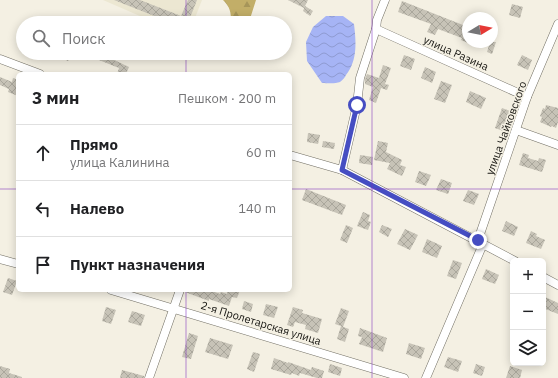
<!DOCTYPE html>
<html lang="ru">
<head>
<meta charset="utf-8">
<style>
	:root { --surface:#fff; --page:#f2f2f2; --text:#202124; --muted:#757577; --line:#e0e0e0 }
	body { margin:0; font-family:"IBM Plex Sans",sans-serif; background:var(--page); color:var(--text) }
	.controls { position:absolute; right:12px; bottom:12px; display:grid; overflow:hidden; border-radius:6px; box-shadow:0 2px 10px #0003 }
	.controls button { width:36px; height:36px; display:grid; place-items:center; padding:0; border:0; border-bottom:1px solid var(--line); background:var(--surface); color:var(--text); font:20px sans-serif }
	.compass { position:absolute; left:462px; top:12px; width:36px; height:36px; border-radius:50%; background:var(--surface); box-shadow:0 2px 10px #0003; rotate:80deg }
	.stop { position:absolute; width:12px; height:12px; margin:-9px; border:3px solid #454dc2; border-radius:50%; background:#fff }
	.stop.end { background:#454dc2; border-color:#fff; box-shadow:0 1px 4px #0008 }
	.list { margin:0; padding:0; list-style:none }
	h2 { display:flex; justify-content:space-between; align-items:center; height:52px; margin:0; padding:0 16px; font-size:17px }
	h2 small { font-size:13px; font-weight:400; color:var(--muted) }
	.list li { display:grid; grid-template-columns:26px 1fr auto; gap:12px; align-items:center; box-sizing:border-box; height:56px; padding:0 16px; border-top:1px solid var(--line) }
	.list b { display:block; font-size:15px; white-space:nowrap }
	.list p { margin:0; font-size:13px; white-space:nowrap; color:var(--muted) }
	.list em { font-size:13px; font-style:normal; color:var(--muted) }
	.icon { flex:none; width:22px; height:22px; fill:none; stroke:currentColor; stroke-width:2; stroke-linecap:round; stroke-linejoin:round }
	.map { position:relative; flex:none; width:558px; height:378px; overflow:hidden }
	.search { position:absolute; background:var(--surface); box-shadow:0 2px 10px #0003; left:16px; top:16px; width:276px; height:44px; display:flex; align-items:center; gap:10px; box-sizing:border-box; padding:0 14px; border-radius:22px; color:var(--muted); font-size:15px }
	.panel { position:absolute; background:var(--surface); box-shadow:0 2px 10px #0003; left:16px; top:72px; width:276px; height:220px; border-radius:6px }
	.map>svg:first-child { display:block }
	.built { fill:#ece7d2 }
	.forest { fill:url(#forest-firs) }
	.water { fill:url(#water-waves) }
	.building { fill:url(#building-cross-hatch) }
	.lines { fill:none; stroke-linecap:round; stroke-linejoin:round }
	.minor-casing { stroke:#726f64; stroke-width:9 }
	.minor { stroke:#fff; stroke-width:8 }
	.route { stroke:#454dc2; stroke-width:5 }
	.grid { fill:none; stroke:#7b2cbf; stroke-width:1; stroke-opacity:0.55 }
	.labels { text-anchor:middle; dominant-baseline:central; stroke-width:3; stroke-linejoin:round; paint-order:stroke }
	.street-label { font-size:11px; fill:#161511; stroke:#f4f0e3 }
</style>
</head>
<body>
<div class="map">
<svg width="558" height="378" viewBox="0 0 558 378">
	<defs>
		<pattern id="forest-firs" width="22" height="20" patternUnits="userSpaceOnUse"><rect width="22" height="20" fill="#c2ae68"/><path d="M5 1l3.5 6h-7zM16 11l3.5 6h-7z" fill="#a69559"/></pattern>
		<pattern id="water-waves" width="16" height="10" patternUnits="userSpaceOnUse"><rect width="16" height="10" fill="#a6b4f5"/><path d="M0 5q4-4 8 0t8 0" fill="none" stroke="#8e9ad1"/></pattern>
		<pattern id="building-cross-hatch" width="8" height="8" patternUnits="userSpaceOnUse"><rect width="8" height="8" fill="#c7c3b7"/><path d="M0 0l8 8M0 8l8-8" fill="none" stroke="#aaa79c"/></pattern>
	</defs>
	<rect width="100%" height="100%" fill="#f4f0e3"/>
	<!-- built -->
	<polygon class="built" points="103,0 202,0 193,23 156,23"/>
	<!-- forest -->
	<path class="forest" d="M223 0H256L249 22 233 23 231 21C231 12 230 7 223 0Z"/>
	<!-- water -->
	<path class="water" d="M326 16H343L354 24C356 41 358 60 346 75 345 77 343 80 340 82 335 84 327 83 322 83L307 61 306 42 313 27Z"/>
	<!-- building -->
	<g class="building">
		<polygon points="114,0 140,0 181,16 188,0 197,0 188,23 172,23"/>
		<polygon points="288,0 308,0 304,8"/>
		<polygon points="402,1 468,27 468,43 461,40 462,38 438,29 435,35 427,32 431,24 398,12"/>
		<polygon points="512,4 523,7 520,18 509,15"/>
		<polygon points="305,6 313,11 310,16 303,11"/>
		<polygon points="490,42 496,42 492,54 487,52"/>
		<polygon points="63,53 72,53 68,61 61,58"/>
		<polygon points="101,53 114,53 112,59 129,67 126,74 117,74 119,68 99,60"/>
		<polygon points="404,55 415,59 411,70 400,66"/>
		<polygon points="522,55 532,60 528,70 517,65"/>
		<polygon points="383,65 391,68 385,84 389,85 387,90 381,88 376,103 369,100 373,87 365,84 365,79 367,74 379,78"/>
		<polygon points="425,67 436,72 432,83 421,78"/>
		<polygon points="0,77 12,82 13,78 18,80 18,96 8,92 9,89 0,85"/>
		<polygon points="441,81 452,85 445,103 434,99"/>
		<polygon points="470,91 486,98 481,109 466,102"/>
		<polygon points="546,105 558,108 558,122 556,128 552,126 551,127 540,122 542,117 540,116 543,108 545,109"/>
		<polygon points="502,108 513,112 506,132 495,128"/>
		<polygon points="308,133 320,135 318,144 307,142"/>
		<polygon points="323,141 335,143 334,149 322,147"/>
		<polygon points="378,141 388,143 386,152 402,160 400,165 406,167 402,176 387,169 390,163 374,160"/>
		<polygon points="523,153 529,155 528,158 538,161 539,158 546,160 542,172 519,165"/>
		<polygon points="360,155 373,157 372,165 359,163"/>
		<polygon points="419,171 431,175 426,186 415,182"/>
		<polygon points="441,179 452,183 448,194 436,190"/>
		<polygon points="306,189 346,205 342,215 302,200"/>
		<polygon points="468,190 479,194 474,205 463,201"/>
		<polygon points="363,212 370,215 368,221 371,222 368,230 357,226"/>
		<polygon points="506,221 518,227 514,236 502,231"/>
		<polygon points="346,225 353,228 347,243 340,240"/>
		<polygon points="382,225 392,229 388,237 379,232"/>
		<polygon points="405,229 418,235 410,250 397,244"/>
		<polygon points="531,231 537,234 536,236 545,240 541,249 526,243"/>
		<polygon points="427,239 442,246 437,258 422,252"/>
		<polygon points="453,260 462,263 456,279 447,276"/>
		<polygon points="486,269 499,275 495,284 482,279"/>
		<polygon points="8,278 17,281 12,295 3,292"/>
		<polygon points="185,290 209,290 220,294 221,292 227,294 228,290 240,290 237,298 232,297 229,306 209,299 209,301 185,292"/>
		<polygon points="543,296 558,303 558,314 543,308"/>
		<polygon points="244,301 253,304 251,312 242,309"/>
		<polygon points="266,304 278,307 274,318 263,315"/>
		<polygon points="106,307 116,310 111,324 102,321"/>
		<polygon points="293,307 303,310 302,313 322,319 318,333 305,329 306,325 295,322 293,327 287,325"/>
		<polygon points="341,308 349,311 343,327 349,329 345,342 337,339 341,326 335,324"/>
		<polygon points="132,311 145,315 141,326 128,322"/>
		<polygon points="360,328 387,338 383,352 359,344 362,337 358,336"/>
		<polygon points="189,333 198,336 191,359 182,357"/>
		<polygon points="210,338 233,345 228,359 205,352"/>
		<polygon points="409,343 425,348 421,359 406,354"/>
		<polygon points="253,352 260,354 254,372 247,369"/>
		<polygon points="448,357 462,361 458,372 444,367"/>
		<polygon points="274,358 288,363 288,362 311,370 312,367 324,371 322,378 317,378 300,373 299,376 292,373 291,375 271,369"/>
		<polygon points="330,364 342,368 340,376 328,372"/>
		<polygon points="476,364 485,367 482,376 473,373"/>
		<polygon points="0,366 10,369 9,373 22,377 22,378 0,378"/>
		<polygon points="510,366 522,370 520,378 506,378"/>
		<polygon points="122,370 144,376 144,378 120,378"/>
	</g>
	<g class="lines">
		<defs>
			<g id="minor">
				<polyline points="376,29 527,97"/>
				<polyline points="0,59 40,74"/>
				<polyline points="516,130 558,145"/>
				<polyline points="290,155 342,170 515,261"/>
				<polyline points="342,170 357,105 360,78 376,29 377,20 385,0"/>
				<polyline points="478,240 527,97 558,24"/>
				<polyline points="0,259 18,264"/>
				<polyline points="543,277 558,285"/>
				<polyline points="111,290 404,378"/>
				<polyline points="149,378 180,290"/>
				<polyline points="426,378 483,244"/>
			</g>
		</defs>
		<!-- minor casing -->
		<use href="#minor" class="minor-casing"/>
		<!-- minor -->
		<use href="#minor" class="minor"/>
	</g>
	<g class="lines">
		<!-- route -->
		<polyline class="route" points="357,105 342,170 478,240"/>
	</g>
	<!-- grid -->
	<path class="grid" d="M186 0V23M372 0V378M186 53V74M0 189H18M290 189H558M186 290V378"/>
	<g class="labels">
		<!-- street labels -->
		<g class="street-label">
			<text transform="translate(456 53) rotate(24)">улица Разина</text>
			<text transform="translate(506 128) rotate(-70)">улица Чайковского</text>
			<text transform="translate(261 323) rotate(17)">2-я Пролетарская улица</text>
		</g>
	</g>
</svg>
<div class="controls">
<button>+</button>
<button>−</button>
<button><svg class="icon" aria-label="layers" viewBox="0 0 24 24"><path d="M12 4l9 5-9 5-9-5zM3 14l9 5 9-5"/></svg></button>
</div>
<svg class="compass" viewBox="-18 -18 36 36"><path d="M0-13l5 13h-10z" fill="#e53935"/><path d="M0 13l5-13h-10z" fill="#757577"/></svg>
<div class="stop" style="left:357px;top:105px"></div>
<div class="stop end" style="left:478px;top:240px"></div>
<div class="search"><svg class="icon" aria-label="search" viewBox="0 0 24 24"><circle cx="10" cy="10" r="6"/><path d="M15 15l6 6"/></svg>Поиск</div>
<section class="panel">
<h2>3 мин<small>Пешком · 200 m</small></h2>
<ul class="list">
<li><svg class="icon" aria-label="ahead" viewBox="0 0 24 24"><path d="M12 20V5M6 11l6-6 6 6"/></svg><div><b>Прямо</b><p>улица Калинина</p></div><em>60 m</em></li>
<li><svg class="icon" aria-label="left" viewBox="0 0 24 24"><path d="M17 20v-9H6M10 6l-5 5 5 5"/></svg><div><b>Налево</b></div><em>140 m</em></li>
<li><svg class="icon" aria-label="arrive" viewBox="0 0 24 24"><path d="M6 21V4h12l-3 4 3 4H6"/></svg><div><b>Пункт назначения</b></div></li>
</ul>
</section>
</div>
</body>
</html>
